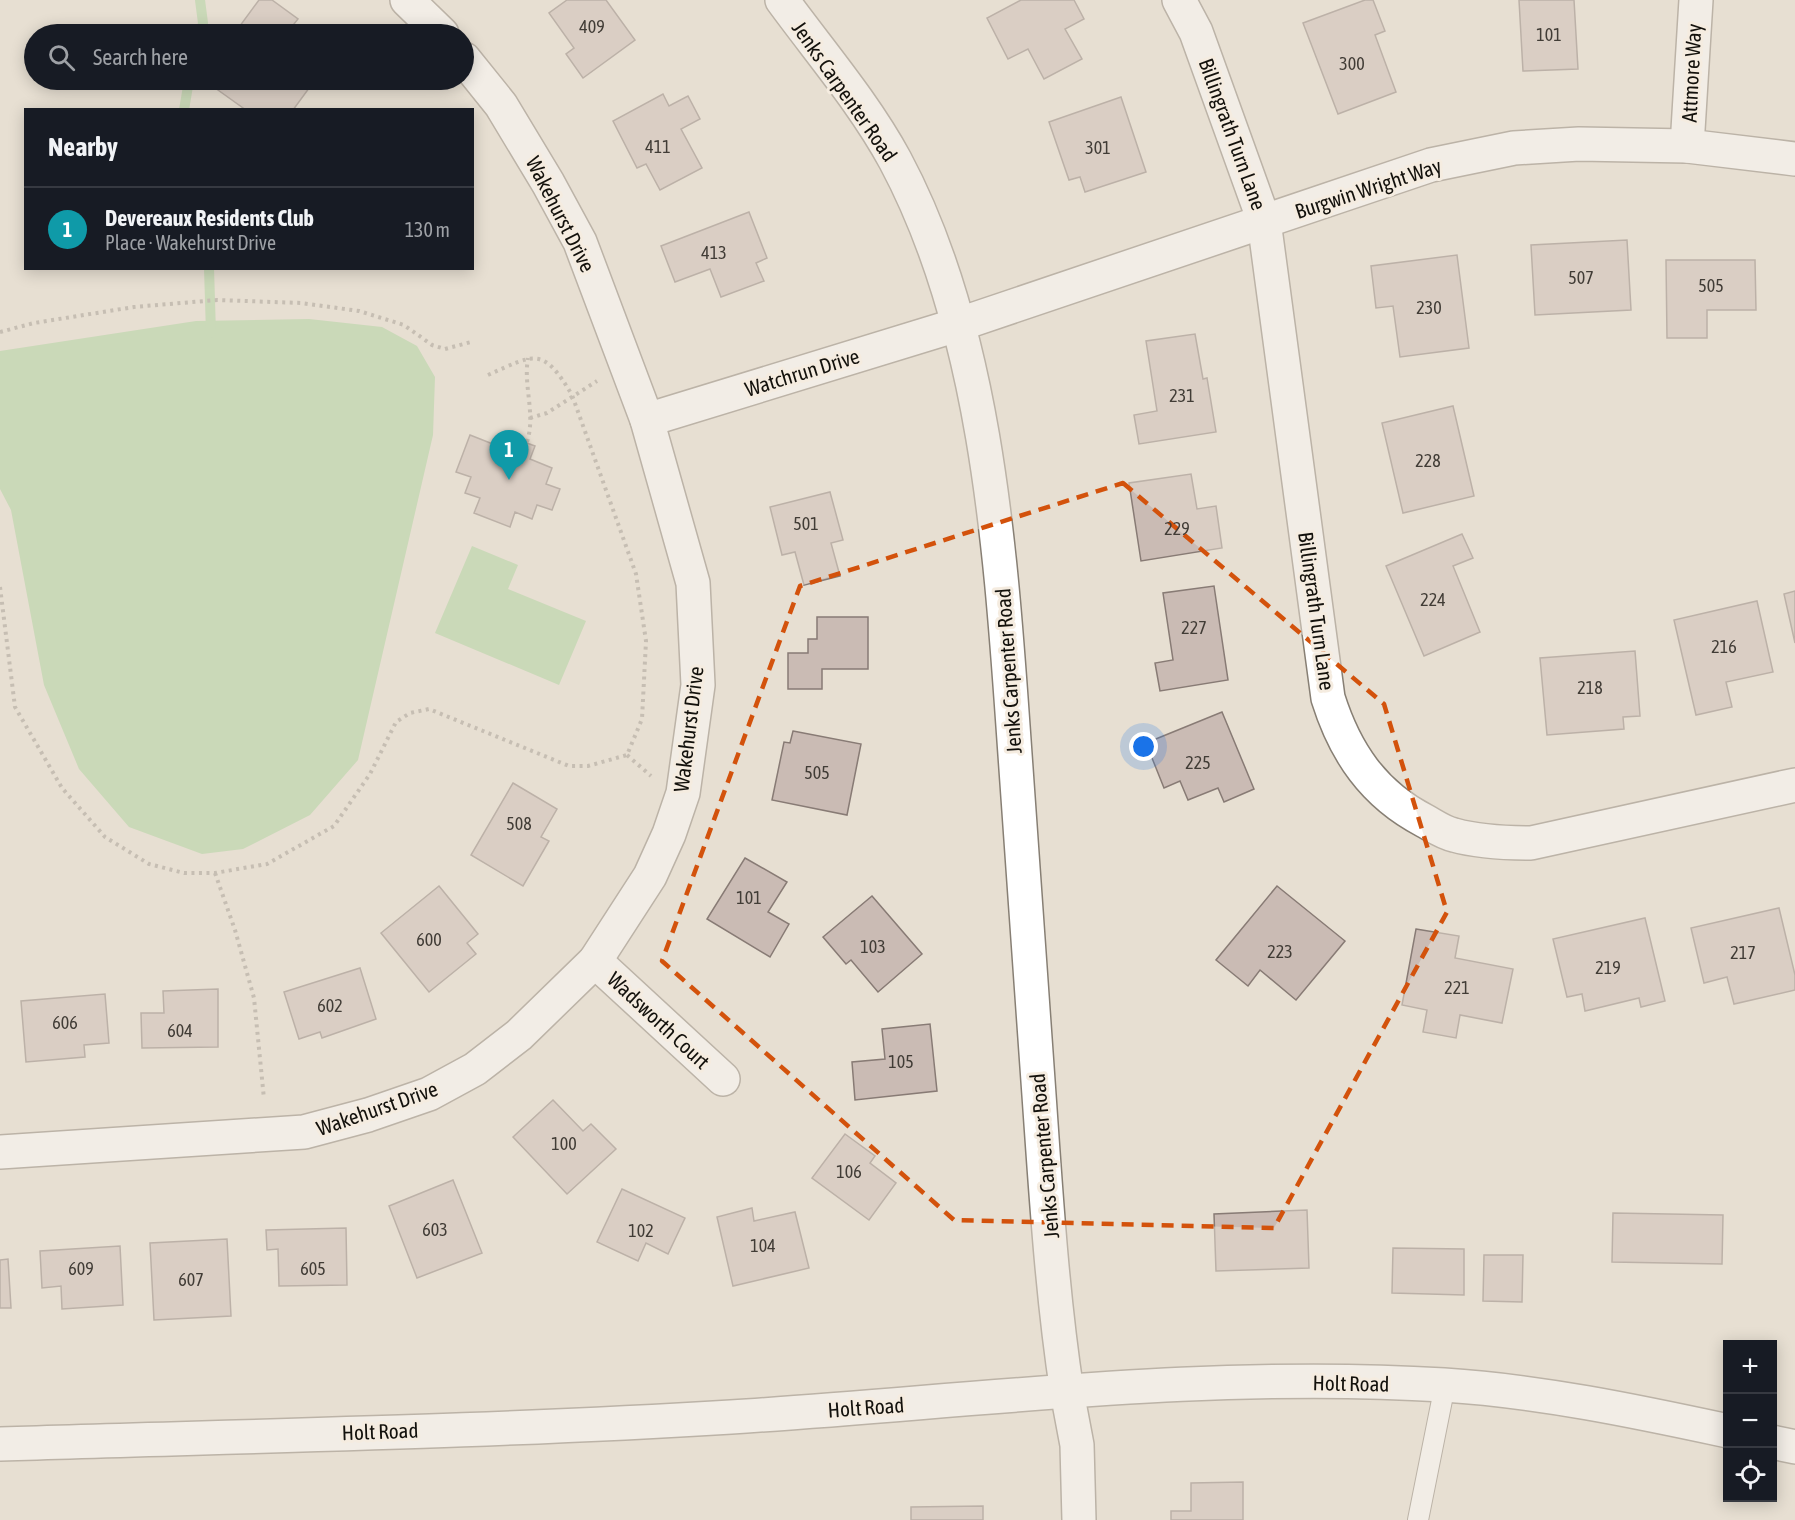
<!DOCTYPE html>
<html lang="en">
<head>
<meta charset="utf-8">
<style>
	:root { --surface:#171b24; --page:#20242c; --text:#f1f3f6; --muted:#9ea1a6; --line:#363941; --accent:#7c3aed }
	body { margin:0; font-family:"Asap Condensed",sans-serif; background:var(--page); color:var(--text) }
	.controls { position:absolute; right:18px; bottom:18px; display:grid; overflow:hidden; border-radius:0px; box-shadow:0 3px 15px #0003 }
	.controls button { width:54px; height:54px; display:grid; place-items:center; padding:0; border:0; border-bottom:2px solid var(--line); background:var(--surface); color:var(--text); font:30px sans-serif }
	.you { position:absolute; left:1144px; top:747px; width:21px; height:21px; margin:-15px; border:4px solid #fff; border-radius:50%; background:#1a73e8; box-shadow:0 0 0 9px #1a73e833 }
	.badge { display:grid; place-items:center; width:39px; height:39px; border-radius:50%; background:var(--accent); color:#fff; font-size:20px; font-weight:700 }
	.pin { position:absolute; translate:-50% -50px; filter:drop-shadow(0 2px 3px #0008) }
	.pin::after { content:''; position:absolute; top:32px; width:21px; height:18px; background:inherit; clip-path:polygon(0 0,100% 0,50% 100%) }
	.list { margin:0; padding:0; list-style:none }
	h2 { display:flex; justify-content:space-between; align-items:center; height:78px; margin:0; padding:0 24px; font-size:26px }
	h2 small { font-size:20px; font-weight:400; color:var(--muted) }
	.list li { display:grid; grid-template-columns:39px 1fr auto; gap:18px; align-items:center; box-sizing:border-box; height:84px; padding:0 24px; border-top:2px solid var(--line) }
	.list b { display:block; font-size:22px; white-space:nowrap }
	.list p { margin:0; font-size:20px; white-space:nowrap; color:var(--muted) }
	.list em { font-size:20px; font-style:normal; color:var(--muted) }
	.icon { flex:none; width:33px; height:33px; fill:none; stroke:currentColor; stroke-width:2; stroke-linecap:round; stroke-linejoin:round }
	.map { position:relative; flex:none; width:1795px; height:1520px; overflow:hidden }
	.search { position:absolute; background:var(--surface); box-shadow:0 3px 15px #0003; left:24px; top:24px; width:450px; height:66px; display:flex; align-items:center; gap:15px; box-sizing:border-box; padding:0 21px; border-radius:33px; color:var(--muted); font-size:22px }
	.panel { position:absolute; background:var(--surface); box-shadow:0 3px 15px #0003; left:24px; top:108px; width:450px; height:162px; border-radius:0px }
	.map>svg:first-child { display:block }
	.water { fill:#a6d29a }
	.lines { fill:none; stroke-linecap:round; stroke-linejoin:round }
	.stream { stroke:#a6d29a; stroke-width:10 }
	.building { fill:#cabbb4; stroke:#887b75; stroke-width:1.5 }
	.lane-casing { stroke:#877f74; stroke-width:22 }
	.street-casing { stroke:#877f74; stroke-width:36 }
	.secondary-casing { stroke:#877f74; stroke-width:36 }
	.path { stroke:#9e988e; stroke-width:4; stroke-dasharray:3 4.5; stroke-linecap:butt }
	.lane { stroke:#fff; stroke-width:20 }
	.street { stroke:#fff; stroke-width:33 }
	.secondary { stroke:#fff; stroke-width:33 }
	.marked { fill:none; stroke:#d3520c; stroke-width:4.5; stroke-dasharray:12 8; stroke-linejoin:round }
	.labels { text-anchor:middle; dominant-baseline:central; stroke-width:6; stroke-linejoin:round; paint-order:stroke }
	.number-label { font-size:18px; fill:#413c36 }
	.street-label { font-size:21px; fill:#13110c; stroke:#f5ece0 }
</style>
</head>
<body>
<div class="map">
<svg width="1795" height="1520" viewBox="0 0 1795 1520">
	<rect width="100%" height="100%" fill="#e7dfd2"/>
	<!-- water -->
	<g class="water">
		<polygon points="309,319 382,327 417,346 435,377 433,435 358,760 310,815 243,849 202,854 129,827 79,769 44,685 11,510 0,489 0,351 196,321"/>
		<polygon points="472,546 518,565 508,589 586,621 559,685 435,633"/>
	</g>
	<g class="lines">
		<!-- stream -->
		<g class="stream">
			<polyline points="200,0 203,23 200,34"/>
			<polyline points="184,110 189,80"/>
			<polyline points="209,268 211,333"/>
		</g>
	</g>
	<!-- building -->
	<g class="building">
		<polygon points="259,0 272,0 298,19 286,34 234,34"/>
		<polygon points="567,0 606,0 635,40 583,78 566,54 574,48 549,13"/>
		<polygon points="1021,0 1074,0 1084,19 1065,29 1082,59 1044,79 1028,49 1008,59 987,18"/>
		<polygon points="1365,0 1373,0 1385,31 1375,35 1396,92 1338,114 1303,23"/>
		<polygon points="1519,0 1574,0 1578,69 1523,71"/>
		<polygon points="204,80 315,80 293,110 246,110"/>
		<polygon points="663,94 669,106 688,96 700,119 681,129 702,168 660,190 646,164 637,168 613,121"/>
		<polygon points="1121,97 1146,172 1085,192 1080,177 1069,180 1049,122"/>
		<polygon points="749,212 767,258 756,263 764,281 721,297 710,269 675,282 661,246"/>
		<polygon points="1627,240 1631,310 1535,315 1531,245"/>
		<polygon points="1457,255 1469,348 1400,357 1393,306 1376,308 1371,266"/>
		<polygon points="1666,260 1755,260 1756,310 1707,310 1707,338 1667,338"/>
		<polygon points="1195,334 1203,379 1207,378 1216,432 1139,444 1134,415 1157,411 1146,341"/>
		<polygon points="1453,406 1474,496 1403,513 1382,423"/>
		<polygon points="470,435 508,450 513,438 535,446 530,459 552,468 546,484 560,489 552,510 537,505 532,519 515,512 510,527 474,513 480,498 465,493 471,477 456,472"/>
		<polygon points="1191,474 1197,509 1216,506 1222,548 1141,561 1129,483"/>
		<polygon points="830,492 843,540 831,543 840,576 804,585 795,552 782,555 770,507"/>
		<polygon points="1462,534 1473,558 1453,566 1480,632 1424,656 1386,566"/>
		<polygon points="1214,586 1228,680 1160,691 1155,663 1173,660 1163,593"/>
		<polygon points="1795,591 1795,643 1784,594"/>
		<polygon points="1757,601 1773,672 1726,682 1732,707 1696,715 1674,620"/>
		<polygon points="817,617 868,617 868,669 822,669 822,689 788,689 788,653 808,653 808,639 817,639"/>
		<polygon points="1635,651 1640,716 1623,717 1624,729 1547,735 1540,658"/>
		<polygon points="1222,712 1254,789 1224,802 1218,788 1188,800 1180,781 1164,788 1146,743"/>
		<polygon points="793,731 861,744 847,815 772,800 784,742 790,743"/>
		<polygon points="513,783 557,809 541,837 549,841 523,886 471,855"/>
		<polygon points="745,858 787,882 768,912 789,924 770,957 707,919"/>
		<polygon points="439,886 478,934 467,943 476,954 429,992 381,933"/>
		<polygon points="1277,886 1345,941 1296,1000 1260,970 1248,986 1216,960"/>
		<polygon points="872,896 922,954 878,992 851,960 846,964 823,937"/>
		<polygon points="1779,908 1795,975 1795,990 1734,1004 1727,977 1704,983 1691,928"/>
		<polygon points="1645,918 1665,1001 1641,1007 1639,998 1585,1011 1582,994 1567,997 1553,939"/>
		<polygon points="1416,929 1459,936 1455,958 1513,969 1502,1023 1460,1015 1456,1038 1423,1032 1427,1010 1402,1005"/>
		<polygon points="360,968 376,1019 322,1038 320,1032 299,1039 284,992"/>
		<polygon points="218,989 218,1047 142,1048 141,1013 164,1013 163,991"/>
		<polygon points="105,994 109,1043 84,1045 85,1057 26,1062 21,1001"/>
		<polygon points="930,1024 937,1091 855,1100 852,1062 885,1059 882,1029"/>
		<polygon points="553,1100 583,1131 591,1124 616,1149 567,1194 513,1137"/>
		<polygon points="845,1134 875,1156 870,1163 896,1183 869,1220 812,1178"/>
		<polygon points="453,1180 482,1253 417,1278 389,1206"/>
		<polygon points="622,1189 685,1218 668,1254 646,1243 638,1261 597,1242"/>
		<polygon points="752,1208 754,1221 795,1212 809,1268 733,1286 717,1217"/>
		<polygon points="1307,1210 1309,1268 1216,1271 1214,1214"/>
		<polygon points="1613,1213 1723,1215 1722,1264 1612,1262"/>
		<polygon points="346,1228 347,1285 279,1286 278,1249 267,1250 266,1230"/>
		<polygon points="227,1239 231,1316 154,1320 150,1243"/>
		<polygon points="120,1246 123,1305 62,1309 61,1286 42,1288 40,1251"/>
		<polygon points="1393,1248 1464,1249 1464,1295 1392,1293"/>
		<polygon points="1484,1255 1523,1255 1522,1302 1483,1301"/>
		<polygon points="8,1259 11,1308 0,1308 0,1260"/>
		<polygon points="1243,1482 1243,1520 1171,1520 1171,1511 1191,1511 1191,1483"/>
		<polygon points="983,1506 983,1520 911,1520 911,1507"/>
	</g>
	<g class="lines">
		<defs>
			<polyline id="lane" points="1418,1520 1445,1385"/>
			<g id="street">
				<polyline points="407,0 442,34"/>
				<path d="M1179 0 1196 32 1264 221 1328 698C1345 752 1373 794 1425 821 1434 826 1444 833 1454 835 1479 842 1505 843 1531 843L1795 785"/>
				<polyline points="1687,146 1696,0"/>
				<polyline points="647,420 957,325 1431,165 1514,148 1579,144 1687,146 1795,159"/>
				<polyline points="595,961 723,1079"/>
				<polyline points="0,1152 304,1132 368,1115 429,1094 475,1069 519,1035 595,961 650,876 669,834 683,793 698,685 693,583 647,420 580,242 548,183 501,105 464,59"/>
				<polyline points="1067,1392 1077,1445 1079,1520"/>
			</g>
			<g id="secondary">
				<path d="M782 0C820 52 864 103 895 160 984 326 1000 541 1013 726 1022 849 1030 972 1039 1095 1046 1194 1052 1294 1067 1392"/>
				<polyline points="1772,1442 1795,1447"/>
				<path d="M0 1444C244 1436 488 1432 731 1417 968 1402 1206 1370 1444 1385 1539 1391 1635 1411 1728 1431"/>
			</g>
		</defs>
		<!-- lane casing -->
		<use href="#lane" class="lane-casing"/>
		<!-- street casing -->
		<use href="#street" class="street-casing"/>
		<!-- secondary casing -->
		<use href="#secondary" class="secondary-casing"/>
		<!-- path -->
		<g class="path">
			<polyline points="0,332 34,323 134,307 217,300 301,303 359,311 404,325 432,345 445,349 471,342"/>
			<polyline points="530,418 547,413 597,381"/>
			<path d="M527 442C536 414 523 386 528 358"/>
			<path d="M0 587 15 707 62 788 105 837 149 864 184 873H215L267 864 334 826 370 774 396 722 410 713 429 709 569 766H588L627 755 642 719 646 641 636 574 572 395C543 346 535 354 488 375"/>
			<polyline points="627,755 651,776"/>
			<polyline points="215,873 235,930 254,998 264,1099"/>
		</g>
		<!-- lane -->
		<use href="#lane" class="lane"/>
		<!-- street -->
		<use href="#street" class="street"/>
		<!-- secondary -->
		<use href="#secondary" class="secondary"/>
	</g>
	<!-- marked area -->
	<path d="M0 0H1795V1520H0ZM1123 483 1384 704 1447 912 1274 1228 954 1220 662 961 800 586Z" fill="#e7dfd2" fill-opacity=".55" fill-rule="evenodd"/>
	<path class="marked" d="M1123 483 1384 704 1447 912 1274 1228 954 1220 662 961 800 586Z"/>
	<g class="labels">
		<!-- number labels -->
		<g class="number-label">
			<text x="592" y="26">409</text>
			<text x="1549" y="34">101</text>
			<text x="1352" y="63">300</text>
			<text x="658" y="146">411</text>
			<text x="1098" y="147">301</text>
			<text x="714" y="252">413</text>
			<text x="1581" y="277">507</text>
			<text x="1711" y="285">505</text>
			<text x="1429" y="307">230</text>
			<text x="1182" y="395">231</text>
			<text x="1428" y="460">228</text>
			<text x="806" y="523">501</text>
			<text x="1177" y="528">229</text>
			<text x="1433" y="599">224</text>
			<text x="1194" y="627">227</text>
			<text x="1724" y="646">216</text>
			<text x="1590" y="687">218</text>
			<text x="1198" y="762">225</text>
			<text x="817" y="772">505</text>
			<text x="519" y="823">508</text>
			<text x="749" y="897">101</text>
			<text x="429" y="939">600</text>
			<text x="873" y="946">103</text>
			<text x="1280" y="951">223</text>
			<text x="1743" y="952">217</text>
			<text x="1608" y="967">219</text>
			<text x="1457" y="987">221</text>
			<text x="330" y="1005">602</text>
			<text x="65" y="1022">606</text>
			<text x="180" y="1030">604</text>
			<text x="901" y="1061">105</text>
			<text x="564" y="1143">100</text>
			<text x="849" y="1171">106</text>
			<text x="435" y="1229">603</text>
			<text x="641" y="1230">102</text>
			<text x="763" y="1245">104</text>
			<text x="81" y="1268">609</text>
			<text x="313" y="1268">605</text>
			<text x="191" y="1279">607</text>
		</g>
		<!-- street labels -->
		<g class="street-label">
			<text transform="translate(1691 73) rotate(-87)">Attmore Way</text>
			<text transform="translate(845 91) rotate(55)">Jenks Carpenter Road</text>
			<text transform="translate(1233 134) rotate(70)">Billingrath Turn Lane</text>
			<text transform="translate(1368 188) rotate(-18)">Burgwin Wright Way</text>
			<text transform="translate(561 214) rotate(63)">Wakehurst Drive</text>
			<text transform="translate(802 372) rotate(-17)">Watchrun Drive</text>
			<text transform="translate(1317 611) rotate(82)">Billingrath Turn Lane</text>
			<text transform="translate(1008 671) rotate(-94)">Jenks Carpenter Road</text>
			<text transform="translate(688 729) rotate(-83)">Wakehurst Drive</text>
			<text transform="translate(659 1020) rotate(43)">Wadsworth Court</text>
			<text transform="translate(377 1108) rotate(-19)">Wakehurst Drive</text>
			<text transform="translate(1044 1156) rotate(-95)">Jenks Carpenter Road</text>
			<text transform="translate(1351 1383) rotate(1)">Holt Road</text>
			<text transform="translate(866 1407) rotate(-4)">Holt Road</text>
			<text transform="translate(380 1431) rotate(-2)">Holt Road</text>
		</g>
	</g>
</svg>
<div class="controls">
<button>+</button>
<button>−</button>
<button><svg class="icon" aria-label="locate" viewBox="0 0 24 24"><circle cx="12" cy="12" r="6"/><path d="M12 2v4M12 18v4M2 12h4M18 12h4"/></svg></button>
</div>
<div class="you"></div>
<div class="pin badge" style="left:509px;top:480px;background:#0f9aa8">1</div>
<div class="search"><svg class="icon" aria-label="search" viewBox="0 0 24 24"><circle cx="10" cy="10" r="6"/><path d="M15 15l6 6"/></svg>Search here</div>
<section class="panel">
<h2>Nearby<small></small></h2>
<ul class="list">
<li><span class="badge" style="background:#0f9aa8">1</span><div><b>Devereaux Residents Club</b><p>Place · Wakehurst Drive</p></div><em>130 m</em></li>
</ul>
</section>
</div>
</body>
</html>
